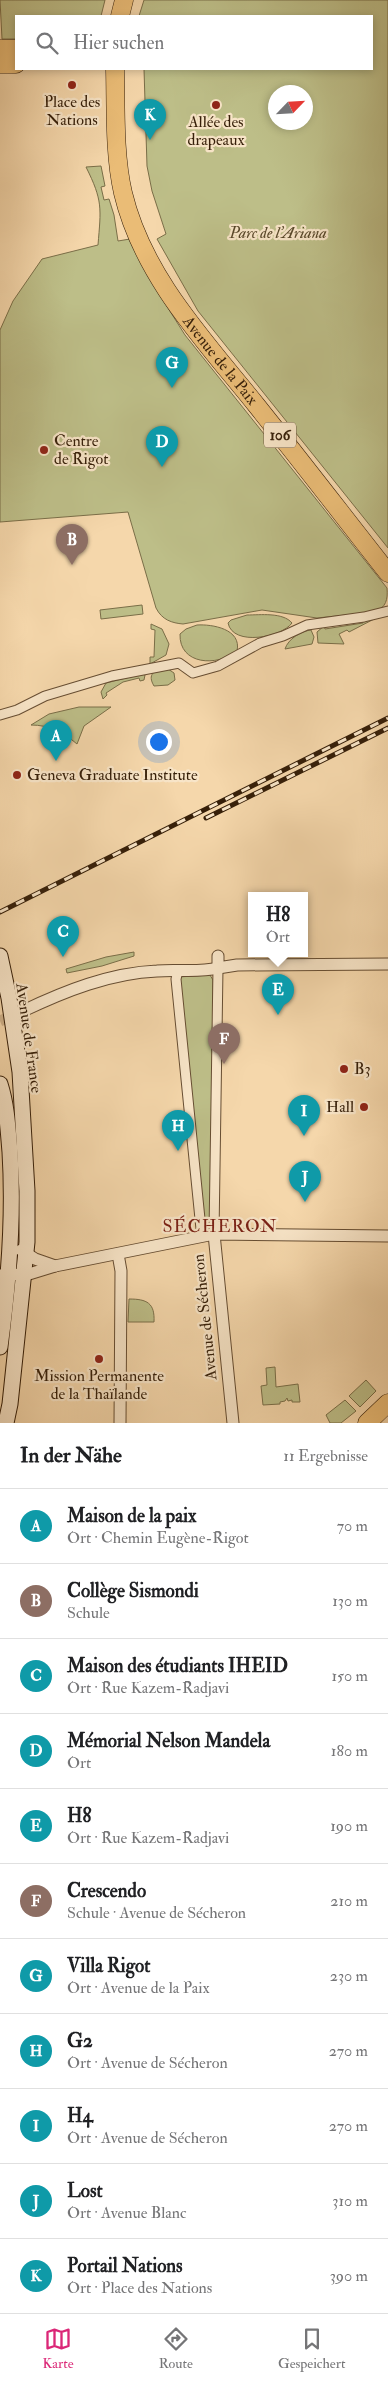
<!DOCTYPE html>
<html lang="de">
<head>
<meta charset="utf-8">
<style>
	:root { --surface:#fff; --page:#f2f2f2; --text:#202124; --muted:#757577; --line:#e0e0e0; --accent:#db2777 }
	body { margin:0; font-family:"IM FELL Double Pica",serif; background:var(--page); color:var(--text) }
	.compass { position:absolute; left:268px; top:85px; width:45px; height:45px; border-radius:50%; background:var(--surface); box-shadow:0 2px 8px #0003; rotate:65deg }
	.you { position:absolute; left:158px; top:741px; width:18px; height:18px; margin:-12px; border:4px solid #fff; border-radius:50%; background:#1a73e8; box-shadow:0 0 0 8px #1a73e833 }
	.badge { display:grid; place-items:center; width:32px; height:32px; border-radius:50%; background:var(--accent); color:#fff; font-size:16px; font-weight:700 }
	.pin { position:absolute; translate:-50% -41px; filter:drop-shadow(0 1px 2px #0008) }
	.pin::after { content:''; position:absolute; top:26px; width:18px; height:15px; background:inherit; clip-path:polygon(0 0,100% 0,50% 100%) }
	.popup { position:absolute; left:248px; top:892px; width:60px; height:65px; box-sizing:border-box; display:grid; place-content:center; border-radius:0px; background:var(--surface); filter:drop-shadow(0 1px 4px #0005); font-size:16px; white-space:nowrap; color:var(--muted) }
	.popup b { font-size:19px; color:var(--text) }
	.popup::after { content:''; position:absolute; left:50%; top:100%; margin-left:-10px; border:10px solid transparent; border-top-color:var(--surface) }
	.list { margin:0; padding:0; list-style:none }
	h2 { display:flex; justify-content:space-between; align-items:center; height:65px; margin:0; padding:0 20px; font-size:21px }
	h2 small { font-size:16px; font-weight:400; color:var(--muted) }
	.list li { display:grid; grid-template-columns:32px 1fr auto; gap:15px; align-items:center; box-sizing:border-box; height:75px; padding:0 20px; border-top:1px solid var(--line) }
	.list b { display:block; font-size:19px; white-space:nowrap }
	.list p { margin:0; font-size:16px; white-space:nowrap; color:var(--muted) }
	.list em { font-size:16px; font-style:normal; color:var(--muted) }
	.icon { flex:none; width:28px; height:28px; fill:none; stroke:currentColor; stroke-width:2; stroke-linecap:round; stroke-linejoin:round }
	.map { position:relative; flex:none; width:388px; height:1423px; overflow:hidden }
	.search { position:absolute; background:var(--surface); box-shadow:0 2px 8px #0003; left:15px; right:15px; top:15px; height:55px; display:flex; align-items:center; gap:12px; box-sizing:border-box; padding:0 18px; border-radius:0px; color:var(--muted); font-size:19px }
	.sheet { height:890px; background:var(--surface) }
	nav { display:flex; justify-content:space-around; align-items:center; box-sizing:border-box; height:70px; border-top:1px solid var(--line); background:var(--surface); font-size:14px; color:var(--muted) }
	nav a { display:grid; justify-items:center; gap:2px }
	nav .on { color:var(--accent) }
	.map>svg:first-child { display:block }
	.green { fill:#bdbe88; stroke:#7a6e48; fill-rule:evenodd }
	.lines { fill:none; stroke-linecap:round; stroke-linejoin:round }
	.minor-tunnel { stroke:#cfb28b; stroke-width:11; stroke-dasharray:11 5.5; stroke-linecap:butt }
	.pedestrian-casing { stroke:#664d32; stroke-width:11 }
	.minor-casing { stroke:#664d32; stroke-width:13 }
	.secondary-casing { stroke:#361f09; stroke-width:17 }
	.primary-casing { stroke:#361f09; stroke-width:19 }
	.pedestrian { stroke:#f8e5c8; stroke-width:9 }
	.minor { stroke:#f8e5c8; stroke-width:11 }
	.secondary { stroke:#f8e5c8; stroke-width:15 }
	.primary { stroke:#eabc76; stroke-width:18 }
	.rail-casing { stroke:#361f09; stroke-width:5 }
	.rail { stroke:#f8e5c8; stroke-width:3; stroke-dasharray:9; stroke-linecap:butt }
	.poi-dot { fill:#8f2418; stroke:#f8e5c8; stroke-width:2 }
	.labels { text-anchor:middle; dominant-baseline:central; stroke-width:4.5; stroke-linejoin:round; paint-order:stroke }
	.shield { fill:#f8e5c8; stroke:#705a42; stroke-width:1 }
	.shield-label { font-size:15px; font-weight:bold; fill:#361f09 }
	.poi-label { font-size:16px; fill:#361f09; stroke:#f8e5c8 }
	.park-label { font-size:16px; font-style:italic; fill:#584729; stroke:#f8e5c8 }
	.street-label { font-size:16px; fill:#361f09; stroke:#f8e5c8 }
	.neighbourhood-label { font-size:18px; letter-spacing:1px; fill:#7a1f14; stroke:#f8e5c8 }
</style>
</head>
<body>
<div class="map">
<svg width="388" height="1423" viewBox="0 0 388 1423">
	<rect width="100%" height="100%" fill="#f5d7ab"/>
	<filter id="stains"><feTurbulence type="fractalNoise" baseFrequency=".004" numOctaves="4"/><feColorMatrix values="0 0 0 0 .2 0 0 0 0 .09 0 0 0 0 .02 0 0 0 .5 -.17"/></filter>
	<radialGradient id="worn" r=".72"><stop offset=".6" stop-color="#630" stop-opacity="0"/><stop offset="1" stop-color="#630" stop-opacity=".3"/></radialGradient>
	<!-- green -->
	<g class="green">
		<polygon points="0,0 105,0 101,16 16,16 16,39 2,39"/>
		<path d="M144 0H388V548L198 311 157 239 166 234 152 191 147 166 144 69H372V16H139ZM276 92H306V122H276Z"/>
		<path d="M101 166 105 186 101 187 104 200 109 199 114 215 118 241 130 239 156 289 185 335 387 588C388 600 386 607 375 612L317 618 262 610 183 624C172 623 162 620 156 608L128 512 0 522V330L13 301 42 259 98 245C101 208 103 201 86 167Z"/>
		<polygon points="142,605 143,614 101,619 100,610"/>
		<path d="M247 615C260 615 283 612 292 623 282 637 233 647 228 623L231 620Z"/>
		<polygon points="376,618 349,632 347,630 339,634 344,644 318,643 317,632 324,626 325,629 363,623 362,620"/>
		<polygon points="151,624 162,629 169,644 166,655 150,664 150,657 154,657 155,630 151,629"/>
		<path d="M197 625C212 624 242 629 237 651 217 667 179 665 180 634L186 629Z"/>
		<path d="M311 630 314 637 312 644 285 649C288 639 301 631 311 630Z"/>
		<path d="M165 667 174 673 175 680 168 685 154 686C147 674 154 671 165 667Z"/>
		<polygon points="142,674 145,675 144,680 140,681 139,678 123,682 106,693 107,695 103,699 101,692 106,683"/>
		<path d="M79 707H111L84 726 77 744C63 732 49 725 31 725L49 714Z"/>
		<polygon points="134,952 134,956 102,966 67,973 66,969 106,957"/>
		<polygon points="210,975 213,980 211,1224 203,1226 178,977"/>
		<path d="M129 1299C147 1299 155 1303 154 1322H128Z"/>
		<polygon points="275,1367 276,1387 298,1384 300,1402 292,1402 292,1400 288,1401 287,1398 285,1401 280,1402 280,1404 263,1405 261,1386 267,1385 266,1368"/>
		<polygon points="366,1380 376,1391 360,1407 349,1396"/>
		<polygon points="345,1400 356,1411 341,1423 330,1423 326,1415"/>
	</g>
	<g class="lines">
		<!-- minor-tunnel -->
		<polyline class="minor-tunnel" points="0,1021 19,1013"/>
		<defs>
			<g id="pedestrian">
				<polyline points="0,715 17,710 45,696 112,676 179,663 193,673 218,666 260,643 283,636 307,625 364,617 388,611"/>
				<polyline points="178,971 176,979 201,1229"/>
				<polyline points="214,1234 218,968"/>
			</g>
			<g id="minor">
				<polyline points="218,956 218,968 237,965 388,964"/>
				<path d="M23 1011C65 991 110 973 157 971 178 969 197 973 218 968"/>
				<polyline points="214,1234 233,1423"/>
				<polyline points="21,1250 35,1259 55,1266"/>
				<polyline points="118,1254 121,1271 120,1423"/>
				<polyline points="0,1275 29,1274 55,1266 214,1234 388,1236"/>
			</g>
			<g id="secondary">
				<polyline points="0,956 9,998 20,1072 27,1191 27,1242 10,1404 6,1423"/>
				<path d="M0 1084C7 1106 8 1129 10 1152 14 1217 9 1282 0 1347"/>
			</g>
			<g id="primary">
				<polyline points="120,16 124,0"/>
				<polyline points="0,49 16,49"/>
				<polyline points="0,64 16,64"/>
				<path id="s1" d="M115 69C116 109 114 154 123 193 143 277 205 341 257 406 301 461 344 517 388 573"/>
				<polyline points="367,1423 388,1403"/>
			</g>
		</defs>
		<!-- pedestrian casing -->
		<use href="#pedestrian" class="pedestrian-casing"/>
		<!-- minor casing -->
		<use href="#minor" class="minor-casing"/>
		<!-- secondary casing -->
		<use href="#secondary" class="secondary-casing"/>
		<!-- primary casing -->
		<use href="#primary" class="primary-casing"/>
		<!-- pedestrian -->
		<use href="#pedestrian" class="pedestrian"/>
		<!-- minor -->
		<use href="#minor" class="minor"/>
		<!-- secondary -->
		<use href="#secondary" class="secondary"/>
		<!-- primary -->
		<use href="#primary" class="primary"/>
		<defs>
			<g id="rail">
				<polyline points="206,818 388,728"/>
				<polyline points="0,912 388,718"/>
			</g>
		</defs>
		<!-- rail casing -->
		<use href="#rail" class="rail-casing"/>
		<!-- rail -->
		<use href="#rail" class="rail"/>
	</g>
	<!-- markers -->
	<g class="poi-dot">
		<circle cx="72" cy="85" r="5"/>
		<circle cx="216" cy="105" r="5"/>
		<circle cx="44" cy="450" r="5"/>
		<circle cx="17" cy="775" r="5"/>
		<circle cx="344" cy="1069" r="5"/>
		<circle cx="364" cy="1107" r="5"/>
		<circle cx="99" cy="1359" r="5"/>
	</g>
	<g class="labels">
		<!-- shield labels -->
		<rect class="shield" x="264" y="422.5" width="32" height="25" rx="4"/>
		<g class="shield-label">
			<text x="280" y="435">106</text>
		</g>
		<!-- poi labels -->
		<g class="poi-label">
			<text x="72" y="102">Place des<tspan x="72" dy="18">Nations</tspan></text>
			<text x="216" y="122">Allée des<tspan x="216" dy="18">drapeaux</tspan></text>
			<text x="54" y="441" text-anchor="start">Centre<tspan x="54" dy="18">de Rigot</tspan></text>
			<text x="27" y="775" text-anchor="start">Geneva Graduate Institute</text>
			<text x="354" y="1069" text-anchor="start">B3</text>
			<text x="354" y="1107" text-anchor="end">Hall</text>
			<text x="99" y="1376">Mission Permanente<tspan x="99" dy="18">de la Thaïlande</tspan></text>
		</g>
		<!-- park labels -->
		<g class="park-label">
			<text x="278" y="233">Parc de l'Ariana</text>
		</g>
		<!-- street labels -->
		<g class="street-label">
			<text stroke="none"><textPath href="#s1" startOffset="320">Avenue de la Paix</textPath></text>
			<text transform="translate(29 1038) rotate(82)">Avenue de France</text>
			<text transform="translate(205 1317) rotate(-96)">Avenue de Sécheron</text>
		</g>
		<!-- neighbourhood labels -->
		<g class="neighbourhood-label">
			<text x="220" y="1226">SÉCHERON</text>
		</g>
	</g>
	<rect width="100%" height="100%" filter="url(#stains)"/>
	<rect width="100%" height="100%" fill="url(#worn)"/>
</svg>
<svg class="compass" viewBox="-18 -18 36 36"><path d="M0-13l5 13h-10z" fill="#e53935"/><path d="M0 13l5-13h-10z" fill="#757577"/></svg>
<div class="you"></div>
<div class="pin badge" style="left:56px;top:761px;background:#0f9aa8">A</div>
<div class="pin badge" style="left:72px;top:565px;background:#8d6e63">B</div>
<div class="pin badge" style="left:63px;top:957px;background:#0f9aa8">C</div>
<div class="pin badge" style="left:162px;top:467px;background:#0f9aa8">D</div>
<div class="pin badge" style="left:278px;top:1015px;background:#0f9aa8">E</div>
<div class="popup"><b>H8</b>Ort</div>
<div class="pin badge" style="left:224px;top:1064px;background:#8d6e63">F</div>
<div class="pin badge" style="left:172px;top:388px;background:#0f9aa8">G</div>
<div class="pin badge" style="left:178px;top:1151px;background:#0f9aa8">H</div>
<div class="pin badge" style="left:304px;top:1136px;background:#0f9aa8">I</div>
<div class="pin badge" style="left:305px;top:1202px;background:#0f9aa8">J</div>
<div class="pin badge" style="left:150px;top:140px;background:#0f9aa8">K</div>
<div class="search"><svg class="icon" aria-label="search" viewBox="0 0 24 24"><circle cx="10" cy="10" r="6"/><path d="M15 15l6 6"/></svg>Hier suchen</div>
</div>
<section class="sheet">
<h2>In der Nähe<small>11 Ergebnisse</small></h2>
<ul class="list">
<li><span class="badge" style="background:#0f9aa8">A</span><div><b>Maison de la paix</b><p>Ort · Chemin Eugène-Rigot</p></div><em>70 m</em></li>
<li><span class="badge" style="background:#8d6e63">B</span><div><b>Collège Sismondi</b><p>Schule</p></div><em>130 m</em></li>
<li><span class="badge" style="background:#0f9aa8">C</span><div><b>Maison des étudiants IHEID</b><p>Ort · Rue Kazem-Radjavi</p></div><em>150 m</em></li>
<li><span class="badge" style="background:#0f9aa8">D</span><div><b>Mémorial Nelson Mandela</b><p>Ort</p></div><em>180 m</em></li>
<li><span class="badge" style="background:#0f9aa8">E</span><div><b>H8</b><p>Ort · Rue Kazem-Radjavi</p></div><em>190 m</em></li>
<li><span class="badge" style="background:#8d6e63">F</span><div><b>Crescendo</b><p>Schule · Avenue de Sécheron</p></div><em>210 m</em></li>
<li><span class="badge" style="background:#0f9aa8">G</span><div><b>Villa Rigot</b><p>Ort · Avenue de la Paix</p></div><em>230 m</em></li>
<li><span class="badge" style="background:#0f9aa8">H</span><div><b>G2</b><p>Ort · Avenue de Sécheron</p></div><em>270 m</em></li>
<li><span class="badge" style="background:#0f9aa8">I</span><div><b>H4</b><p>Ort · Avenue de Sécheron</p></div><em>270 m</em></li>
<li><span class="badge" style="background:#0f9aa8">J</span><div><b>Lost</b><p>Ort · Avenue Blanc</p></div><em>310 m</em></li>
<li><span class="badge" style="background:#0f9aa8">K</span><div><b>Portail Nations</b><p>Ort · Place des Nations</p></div><em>390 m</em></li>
</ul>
</section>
<nav>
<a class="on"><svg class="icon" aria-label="map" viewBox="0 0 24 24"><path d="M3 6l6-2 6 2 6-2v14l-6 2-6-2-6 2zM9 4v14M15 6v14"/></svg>Karte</a>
<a><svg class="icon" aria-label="directions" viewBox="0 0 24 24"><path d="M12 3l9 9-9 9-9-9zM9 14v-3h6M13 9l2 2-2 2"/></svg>Route</a>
<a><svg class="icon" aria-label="saved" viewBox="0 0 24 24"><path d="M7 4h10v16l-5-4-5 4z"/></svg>Gespeichert</a>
</nav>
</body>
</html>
